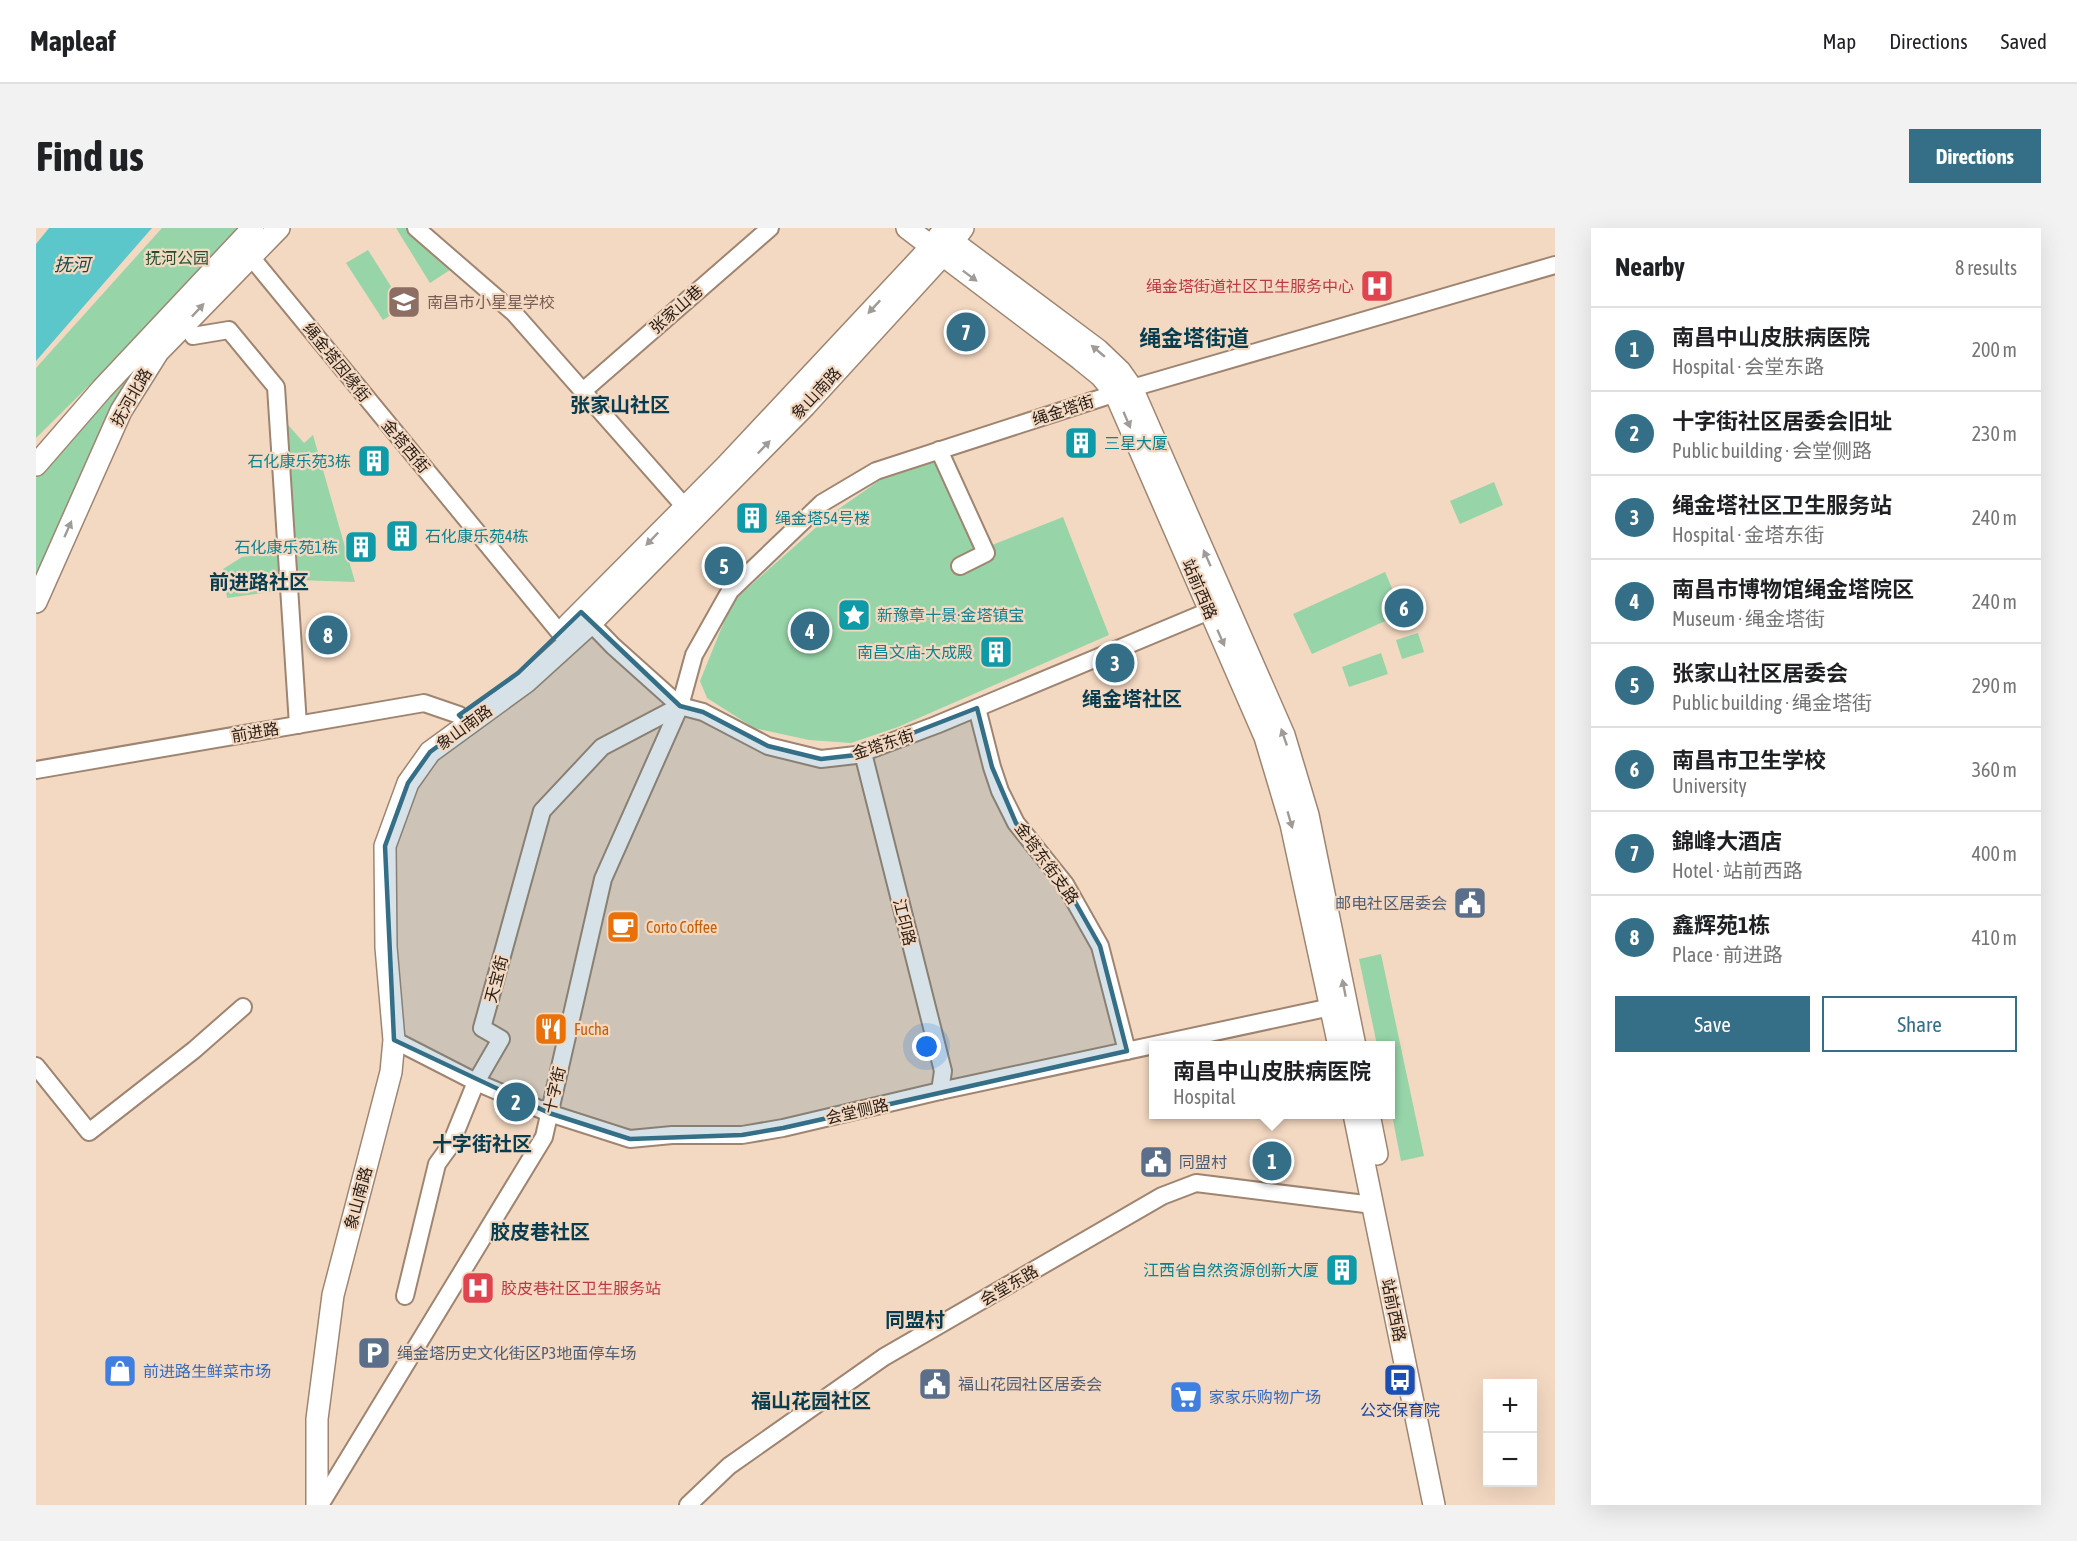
<!DOCTYPE html>
<html lang="en">
<head>
<meta charset="utf-8">
<style>
	:root { --surface:#fff; --page:#f2f2f2; --text:#202124; --muted:#757577; --line:#e0e0e0; --accent:#346f87 }
	body { margin:0; font-family:"Asap Condensed","Noto Sans SC",sans-serif; background:var(--page); color:var(--text) }
	.controls { position:absolute; right:18px; bottom:18px; display:grid; overflow:hidden; border-radius:0px; box-shadow:0 6px 24px #0002 }
	.controls button { width:54px; height:54px; display:grid; place-items:center; padding:0; border:0; border-bottom:2px solid var(--line); background:var(--surface); color:var(--text); font:30px sans-serif }
	.you { position:absolute; left:891px; top:819px; width:21px; height:21px; margin:-15px; border:4px solid #fff; border-radius:50%; background:#1a73e8; box-shadow:0 0 0 9px #1a73e833 }
	.badge { display:grid; place-items:center; width:39px; height:39px; border-radius:50%; background:var(--accent); color:#fff; font-size:20px; font-weight:700 }
	.pin { position:absolute; translate:-50% -50%; border:3px solid #fff; box-shadow:0 2px 6px #0006 }
	.popup { position:absolute; left:1113px; top:813px; width:246px; height:78px; box-sizing:border-box; display:grid; place-content:center; border-radius:0px; background:var(--surface); filter:drop-shadow(0 2px 4px #0005); font-size:20px; white-space:nowrap; color:var(--muted) }
	.popup b { font-size:22px; color:var(--text) }
	.popup::after { content:''; position:absolute; left:50%; top:100%; margin-left:-12px; border:12px solid transparent; border-top-color:var(--surface) }
	.list { margin:0; padding:0; list-style:none }
	h2 { display:flex; justify-content:space-between; align-items:center; height:78px; margin:0; padding:0 24px; font-size:26px }
	h2 small { font-size:20px; font-weight:400; color:var(--muted) }
	.list li { display:grid; grid-template-columns:39px 1fr auto; gap:18px; align-items:center; box-sizing:border-box; height:84px; padding:0 24px; border-top:2px solid var(--line) }
	.list b { display:block; font-size:22px; white-space:nowrap }
	.list p { margin:0; font-size:20px; white-space:nowrap; color:var(--muted) }
	.list em { font-size:20px; font-style:normal; color:var(--muted) }
	.actions { display:flex; gap:12px; padding:18px 24px }
	.actions a { flex:1; padding:14px 0; border:2px solid var(--accent); border-radius:0px; text-align:center; font-size:21px; color:var(--accent) }
	.actions .main { background:var(--accent); color:#fff }
	.map { position:relative; flex:none; width:1519px; height:1277px; overflow:hidden; border-radius:0px }
	header { display:flex; align-items:center; gap:36px; box-sizing:border-box; height:84px; padding:0 30px; background:var(--surface); border-bottom:2px solid var(--line) }
	header strong { font-size:28px }
	nav { display:flex; gap:33px; margin-inline-start:auto; font-size:21px }
	.intro { display:flex; align-items:center; justify-content:space-between; box-sizing:border-box; height:144px; padding:0 36px }
	h1 { margin:0; font-size:42px }
	.button { padding:15px 27px; border-radius:0px; background:var(--accent); color:#fff; font-size:21px; font-weight:700 }
	main { display:flex; gap:36px; padding:0 36px }
	aside { flex:1; background:var(--surface); border-radius:0px; box-shadow:0 6px 24px #0002 }
	.map>svg:first-child { display:block }
	.green { fill:#97d5a9 }
	.water { fill:#5bc7cb }
	.lines { fill:none; stroke-linecap:round; stroke-linejoin:round }
	.minor-casing { stroke:#9f8571; stroke-width:20 }
	.major-casing { stroke:#9f8571; stroke-width:24 }
	.minor { stroke:#fff; stroke-width:16 }
	.major { stroke:#fff; stroke-width:21 }
	.oneway { fill:#9f9b97 }
	.marked { fill:#346f87; fill-opacity:0.2; stroke:#346f87; stroke-width:4.5; stroke-linejoin:round }
	.labels { text-anchor:middle; dominant-baseline:central; stroke-width:4.5; stroke-linejoin:round; paint-order:stroke }
	.park-label { font-size:16px; fill:#1f5232; stroke:#f4d9c2 }
	.health-label { font-size:16px; fill:#be3a42; stroke:#f4d9c2; text-anchor:end }
	.education-label { font-size:16px; fill:#785e54; stroke:#f4d9c2; text-anchor:start }
	.street-label { font-size:16px; fill:#2a2018; stroke:#f4d9c2 }
	.culture-label { font-size:16px; fill:#0d838f; stroke:#f4d9c2; text-anchor:start }
	.service-label { font-size:16px; fill:#4e5e75; stroke:#f4d9c2; text-anchor:start }
	.food-label { font-size:16px; fill:#c56008; stroke:#f4d9c2; text-anchor:start }
	.shop-label { font-size:16px; fill:#366cbe; stroke:#f4d9c2; text-anchor:start }
	.transit-label { font-size:16px; fill:#164399; stroke:#f4d9c2 }
	.water-label { font-size:18px; font-style:italic; fill:#17484a; stroke:#f4d9c2 }
	.quarter-label { font-size:20px; font-weight:bold; fill:#083d4f; stroke:#f4d9c2 }
	.district-label { font-size:22px; font-weight:bold; fill:#083d4f; stroke:#f4d9c2 }
</style>
</head>
<body>
<header>
<strong>Mapleaf</strong>
<nav><a>Map</a><a>Directions</a><a>Saved</a></nav>
</header>
<div class="intro"><h1>Find us</h1><a class="button">Directions</a></div>
<main>
<div class="map">
<svg width="1519" height="1277" viewBox="0 0 1519 1277">
	<rect width="100%" height="100%" fill="#f4d9c2"/>
	<!-- green -->
	<g class="green">
		<polygon points="126,0 212,0 0,210 0,140"/>
		<polygon points="360,0 370,0 417,40 394,55"/>
		<polygon points="332,22 368,79 347,92 310,35"/>
		<polygon points="109,127 0,350 0,250"/>
		<polygon points="246,190 268,215 277,207 319,354 260,352"/>
		<polygon points="906,232 946,321 1027,289 1073,407 862,499 815,515 773,512 718,500 671,470 664,453 696,374 794,287 844,252"/>
		<polygon points="1458,254 1467,277 1424,296 1414,273"/>
		<polygon points="243,324 249,362 191,370 187,341 206,329"/>
		<polygon points="1349,344 1367,385 1276,426 1257,386"/>
		<polygon points="1382,405 1388,424 1366,431 1360,412"/>
		<polygon points="1345,425 1352,446 1313,459 1306,439"/>
		<polygon points="1345,726 1388,928 1365,933 1355,882 1354,818 1341,817 1323,731"/>
	</g>
	<!-- water -->
	<polygon class="water" points="13,0 116,0 0,133 0,16"/>
	<g class="lines">
		<defs>
			<g id="minor">
				<polyline points="380,0 478,85 649,279"/>
				<polyline points="215,29 524,405"/>
				<polyline points="157,108 193,102 240,159 262,497"/>
				<polyline points="547,163 734,0"/>
				<polyline points="903,222 950,325 924,338"/>
				<polyline points="547,387 577,418 644,478 667,484 732,518 785,531 820,527 900,497 1173,383"/>
				<polyline points="941,480 956,539 964,563 980,595 1029,656 1064,718 1091,823"/>
				<polyline points="827,525 907,843 904,863"/>
				<polyline points="0,542 388,475 423,487 432,496"/>
				<polyline points="358,812 440,854 513,885 594,911 636,907 706,907 747,900 904,863 1295,779"/>
				<polyline points="0,838 53,904 158,822 207,779"/>
				<polyline points="369,1068 401,936 414,918 440,854 465,811 446,800 506,583 566,519 644,478"/>
				<polyline points="284,1277 508,909 567,651 644,478 658,427 694,363 786,275 840,243 1096,160 1519,37"/>
				<polyline points="652,1277 693,1238 848,1129 1126,968 1160,955 1337,977"/>
			</g>
			<g id="major">
				<polyline points="871,0 1044,131 1065,148 1079,165 1229,509 1255,596 1303,818"/>
				<polyline points="908,7 1062,122 1084,143 1096,160 1248,507 1272,587 1319,818"/>
				<polyline points="0,237 66,161 217,0"/>
				<polyline points="0,374 85,183 122,124 243,0"/>
				<polyline points="532,397 690,238 895,19 909,0"/>
				<polyline points="1318,886 1398,1277"/>
				<polyline points="1333,886 1341,926"/>
				<polyline points="281,1277 281,1191 297,1067 355,844 358,812 350,719 349,618 372,555 394,524 490,454 555,395 769,178 907,27 927,0"/>
			</g>
		</defs>
		<!-- minor casing -->
		<use href="#minor" class="minor-casing"/>
		<!-- major casing -->
		<use href="#major" class="major-casing"/>
		<!-- minor -->
		<use href="#minor" class="minor"/>
		<!-- major -->
		<use href="#major" class="major"/>
	</g>
	<!-- one-way arrows -->
	<defs><path id="oneway-solid" d="M-6-.8H1V-3.2L6.5 0L1 3.2V.8H-6Z" transform="scale(1.5)"/></defs>
	<g class="oneway">
		<use href="#oneway-solid" transform="translate(934 48) rotate(37)"/>
		<use href="#oneway-solid" transform="translate(838 79) rotate(133)"/>
		<use href="#oneway-solid" transform="translate(162 82) rotate(-47)"/>
		<use href="#oneway-solid" transform="translate(1062 123) rotate(-140)"/>
		<use href="#oneway-solid" transform="translate(1091 192) rotate(67)"/>
		<use href="#oneway-solid" transform="translate(728 219) rotate(-46)"/>
		<use href="#oneway-solid" transform="translate(32 301) rotate(-66)"/>
		<use href="#oneway-solid" transform="translate(616 311) rotate(134)"/>
		<use href="#oneway-solid" transform="translate(1171 330) rotate(-114)"/>
		<use href="#oneway-solid" transform="translate(1185 410) rotate(66)"/>
		<use href="#oneway-solid" transform="translate(1248 509) rotate(-109)"/>
		<use href="#oneway-solid" transform="translate(1254 592) rotate(74)"/>
		<use href="#oneway-solid" transform="translate(1308 760) rotate(-101)"/>
	</g>
	<!-- marked area -->
	<path class="marked" d="M545 384 644 478 667 484 732 518 785 531 820 527 941 480 956 539 980 595 1029 656 1064 718 1091 823 747 900 706 907 594 911 513 885 358 812 349 618 372 555 394 524 432 496 423 487 482 445Z"/>
	<!-- icons -->
	<defs>
		<symbol id="hospital-square" viewBox="-11 -11 22 22"><rect x="-9" y="-9" width="18" height="18" rx="4" fill="#e0444e" stroke="#f4d9c2"/><path d="M-5-5h3v3.5h4V-5h3V5h-3V1.5h-4V5h-3Z" fill="#fff"/></symbol>
		<symbol id="school-square" viewBox="-11 -11 22 22"><rect x="-9" y="-9" width="18" height="18" rx="4" fill="#8d6e63" stroke="#f4d9c2"/><path d="M0-5L7-2L0 1L-7-2ZM-4 1L0 2.5L4 1V4Q0 6-4 4Z" fill="#fff"/></symbol>
		<symbol id="building-square" viewBox="-11 -11 22 22"><rect x="-9" y="-9" width="18" height="18" rx="4" fill="#0f9aa8" stroke="#f4d9c2"/><path d="M-4-6H4V6H1V3H-1V6H-4ZM-2.5-4.3h1.7v1.8h-1.7ZM.8-4.3h1.7v1.8H.8ZM-2.5-1h1.7V.8h-1.7ZM.8-1h1.7V.8H.8Z" fill="#fff"/></symbol>
		<symbol id="sight-square" viewBox="-11 -11 22 22"><rect x="-9" y="-9" width="18" height="18" rx="4" fill="#0f9aa8" stroke="#f4d9c2"/><path d="M0-6L1.8-2.2L6-1.7L2.9 1.2L3.7 5.4L0 3.3L-3.7 5.4L-2.9 1.2L-6-1.7L-1.8-2.2Z" fill="#fff"/></symbol>
		<symbol id="civic-square" viewBox="-11 -11 22 22"><rect x="-9" y="-9" width="18" height="18" rx="4" fill="#5c6f8a" stroke="#f4d9c2"/><path d="M-.6-6.5H3V-4.5H.6V-3L4-1V1h2V6H-6V1h2V-1L-.6-3ZM-1.2 2.5V6h2.4V2.5Z" fill="#fff"/></symbol>
		<symbol id="cafe-square" viewBox="-11 -11 22 22"><rect x="-9" y="-9" width="18" height="18" rx="4" fill="#e8710a" stroke="#f4d9c2"/><path d="M-5.5-4.5H6V0H3Q3 3.5 0 3.5H-2.5Q-5.5 3.5-5.5 0ZM3-3.2v2h1.7v-2ZM-6 4.5H4V6H-6Z" fill="#fff"/></symbol>
		<symbol id="restaurant-square" viewBox="-11 -11 22 22"><rect x="-9" y="-9" width="18" height="18" rx="4" fill="#e8710a" stroke="#f4d9c2"/><path d="M-5-6h1v4h1v-4h1v4h1v-4h1v5L-1.5 .5V6h-2V.5L-5-1ZM5-6V6H3V1.5H1.5Q1.5-4 5-6Z" fill="#fff"/></symbol>
		<symbol id="parking-square" viewBox="-11 -11 22 22"><rect x="-9" y="-9" width="18" height="18" rx="4" fill="#5c6f8a" stroke="#f4d9c2"/><path d="M-3.5-5.5H1a3.5 3.5 0 0 1 0 7H-1V5.5H-3.5ZM-1-3.4V-.6H.8a1.4 1.4 0 0 0 0-2.8Z" fill="#fff"/></symbol>
		<symbol id="shop-square" viewBox="-11 -11 22 22"><rect x="-9" y="-9" width="18" height="18" rx="4" fill="#3f7fe0" stroke="#f4d9c2"/><path d="M-5-2.5h2.3a2.7 3.5 0 0 1 5.4 0H5L5.5 6h-11ZM-1.5-2.5h3a1.5 2.3 0 0 0-3 0Z" fill="#fff"/></symbol>
		<symbol id="bus-square" viewBox="-11 -11 22 22"><rect x="-9" y="-9" width="18" height="18" rx="4" fill="#1a4fb4" stroke="#f4d9c2"/><path d="M-5-6H5V4H4V6H2V4H-2V6H-4V4H-5ZM-3.5-4V0h7V-4ZM-3.5 1.2v1.5H-2V1.2ZM2 1.2v1.5H3.5V1.2Z" fill="#fff"/></symbol>
		<symbol id="supermarket-square" viewBox="-11 -11 22 22"><rect x="-9" y="-9" width="18" height="18" rx="4" fill="#3f7fe0" stroke="#f4d9c2"/><path d="M-6-5.5h2.5l.6 2H6L4.5 2H-2.5L-4.4-4H-6ZM-1.5 3.2a1.3 1.3 0 1 0 .1 0ZM3 3.2a1.3 1.3 0 1 0 .1 0Z" fill="#fff"/></symbol>
	</defs>
	<g fill-rule="evenodd">
		<use href="#hospital-square" x="1322" y="39" width="38" height="38"/>
		<use href="#school-square" x="349" y="55" width="38" height="38"/>
		<use href="#building-square" x="1026" y="196" width="38" height="38"/>
		<use href="#building-square" x="319" y="214" width="38" height="38"/>
		<use href="#building-square" x="697" y="271" width="38" height="38"/>
		<use href="#building-square" x="347" y="289" width="38" height="38"/>
		<use href="#building-square" x="306" y="300" width="38" height="38"/>
		<use href="#sight-square" x="799" y="368" width="38" height="38"/>
		<use href="#building-square" x="941" y="405" width="38" height="38"/>
		<use href="#civic-square" x="1415" y="656" width="38" height="38"/>
		<use href="#cafe-square" x="568" y="680" width="38" height="38"/>
		<use href="#restaurant-square" x="496" y="782" width="38" height="38"/>
		<use href="#civic-square" x="1101" y="915" width="38" height="38"/>
		<use href="#building-square" x="1287" y="1023" width="38" height="38"/>
		<use href="#hospital-square" x="423" y="1041" width="38" height="38"/>
		<use href="#parking-square" x="319" y="1106" width="38" height="38"/>
		<use href="#shop-square" x="65" y="1124" width="38" height="38"/>
		<use href="#bus-square" x="1345" y="1133" width="38" height="38"/>
		<use href="#civic-square" x="880" y="1137" width="38" height="38"/>
		<use href="#supermarket-square" x="1131" y="1150" width="38" height="38"/>
	</g>
	<g class="labels">
		<!-- park labels -->
		<g class="park-label">
			<text x="141" y="30">抚河公园</text>
		</g>
		<!-- health labels -->
		<g class="health-label">
			<text x="1318" y="58">绳金塔街道社区卫生服务中心</text>
			<text x="465" y="1060" text-anchor="start">胶皮巷社区卫生服务站</text>
		</g>
		<!-- education labels -->
		<g class="education-label">
			<text x="391" y="74">南昌市小星星学校</text>
		</g>
		<!-- street labels -->
		<g class="street-label">
			<text transform="translate(640 81) rotate(-41)">张家山巷</text>
			<text transform="translate(301 134) rotate(51)">绳金塔因缘街</text>
			<text transform="translate(780 165) rotate(-47)">象山南路</text>
			<text transform="translate(95 169) rotate(-60)">抚河北路</text>
			<text transform="translate(1027 182) rotate(-18)">绳金塔街</text>
			<text transform="translate(370 218) rotate(50)">金塔西街</text>
			<text transform="translate(1164 361) rotate(67)">站前西路</text>
			<text transform="translate(428 499) rotate(-36)">象山南路</text>
			<text transform="translate(219 504) rotate(-10)">前进路</text>
			<text transform="translate(847 516) rotate(-18)">金塔东街</text>
			<text transform="translate(1011 635) rotate(54)">金塔东街支路</text>
			<text transform="translate(869 694) rotate(76)">江印路</text>
			<text transform="translate(460 751) rotate(-75)">天宝街</text>
			<text transform="translate(518 862) rotate(-77)">十字街</text>
			<text transform="translate(821 883) rotate(-13)">会堂侧路</text>
			<text transform="translate(322 970) rotate(-75)">象山南路</text>
			<text transform="translate(973 1057) rotate(-30)">会堂东路</text>
			<text transform="translate(1358 1082) rotate(78)">站前西路</text>
		</g>
		<!-- culture labels -->
		<g class="culture-label">
			<text x="1068" y="215">三星大厦</text>
			<text x="315" y="233" text-anchor="end">石化康乐苑3栋</text>
			<text x="739" y="290">绳金塔54号楼</text>
			<text x="389" y="308">石化康乐苑4栋</text>
			<text x="302" y="319" text-anchor="end">石化康乐苑1栋</text>
			<text x="841" y="387">新豫章十景·金塔镇宝</text>
			<text x="937" y="424" text-anchor="end">南昌文庙-大成殿</text>
			<text x="1283" y="1042" text-anchor="end">江西省自然资源创新大厦</text>
		</g>
		<!-- service labels -->
		<g class="service-label">
			<text x="1411" y="675" text-anchor="end">邮电社区居委会</text>
			<text x="1143" y="934">同盟村</text>
			<text x="361" y="1125">绳金塔历史文化街区P3地面停车场</text>
			<text x="922" y="1156">福山花园社区居委会</text>
		</g>
		<!-- food labels -->
		<g class="food-label">
			<text x="610" y="699">Corto Coffee</text>
			<text x="538" y="801">Fucha</text>
		</g>
		<!-- shop labels -->
		<g class="shop-label">
			<text x="107" y="1143">前进路生鲜菜市场</text>
			<text x="1173" y="1169">家家乐购物广场</text>
		</g>
		<!-- transit labels -->
		<g class="transit-label">
			<text x="1364" y="1182">公交保育院</text>
		</g>
		<!-- water labels -->
		<g class="water-label">
			<text x="36" y="36">抚河</text>
		</g>
		<!-- quarter labels -->
		<g class="quarter-label">
			<text x="584" y="176">张家山社区</text>
			<text x="223" y="353">前进路社区</text>
			<text x="1096" y="470">绳金塔社区</text>
			<text x="446" y="915">十字街社区</text>
			<text x="504" y="1003">胶皮巷社区</text>
			<text x="879" y="1091">同盟村</text>
			<text x="775" y="1172">福山花园社区</text>
		</g>
		<!-- district labels -->
		<g class="district-label">
			<text x="1158" y="110">绳金塔街道</text>
		</g>
	</g>
</svg>
<div class="controls">
<button>+</button>
<button>−</button>
</div>
<div class="you"></div>
<div class="pin badge" style="left:1236px;top:933px">1</div>
<div class="popup"><b>南昌中山皮肤病医院</b>Hospital</div>
<div class="pin badge" style="left:480px;top:874px">2</div>
<div class="pin badge" style="left:1079px;top:435px">3</div>
<div class="pin badge" style="left:774px;top:403px">4</div>
<div class="pin badge" style="left:688px;top:338px">5</div>
<div class="pin badge" style="left:1368px;top:380px">6</div>
<div class="pin badge" style="left:930px;top:104px">7</div>
<div class="pin badge" style="left:292px;top:407px">8</div>
</div>
<aside>
<h2>Nearby<small>8 results</small></h2>
<ul class="list">
<li><span class="badge">1</span><div><b>南昌中山皮肤病医院</b><p>Hospital · 会堂东路</p></div><em>200 m</em></li>
<li><span class="badge">2</span><div><b>十字街社区居委会旧址</b><p>Public building · 会堂侧路</p></div><em>230 m</em></li>
<li><span class="badge">3</span><div><b>绳金塔社区卫生服务站</b><p>Hospital · 金塔东街</p></div><em>240 m</em></li>
<li><span class="badge">4</span><div><b>南昌市博物馆绳金塔院区</b><p>Museum · 绳金塔街</p></div><em>240 m</em></li>
<li><span class="badge">5</span><div><b>张家山社区居委会</b><p>Public building · 绳金塔街</p></div><em>290 m</em></li>
<li><span class="badge">6</span><div><b>南昌市卫生学校</b><p>University</p></div><em>360 m</em></li>
<li><span class="badge">7</span><div><b>錦峰大酒店</b><p>Hotel · 站前西路</p></div><em>400 m</em></li>
<li><span class="badge">8</span><div><b>鑫辉苑1栋</b><p>Place · 前进路</p></div><em>410 m</em></li>
</ul>
<div class="actions"><a class="main">Save</a><a>Share</a></div>
</aside>
</main>
</body>
</html>
